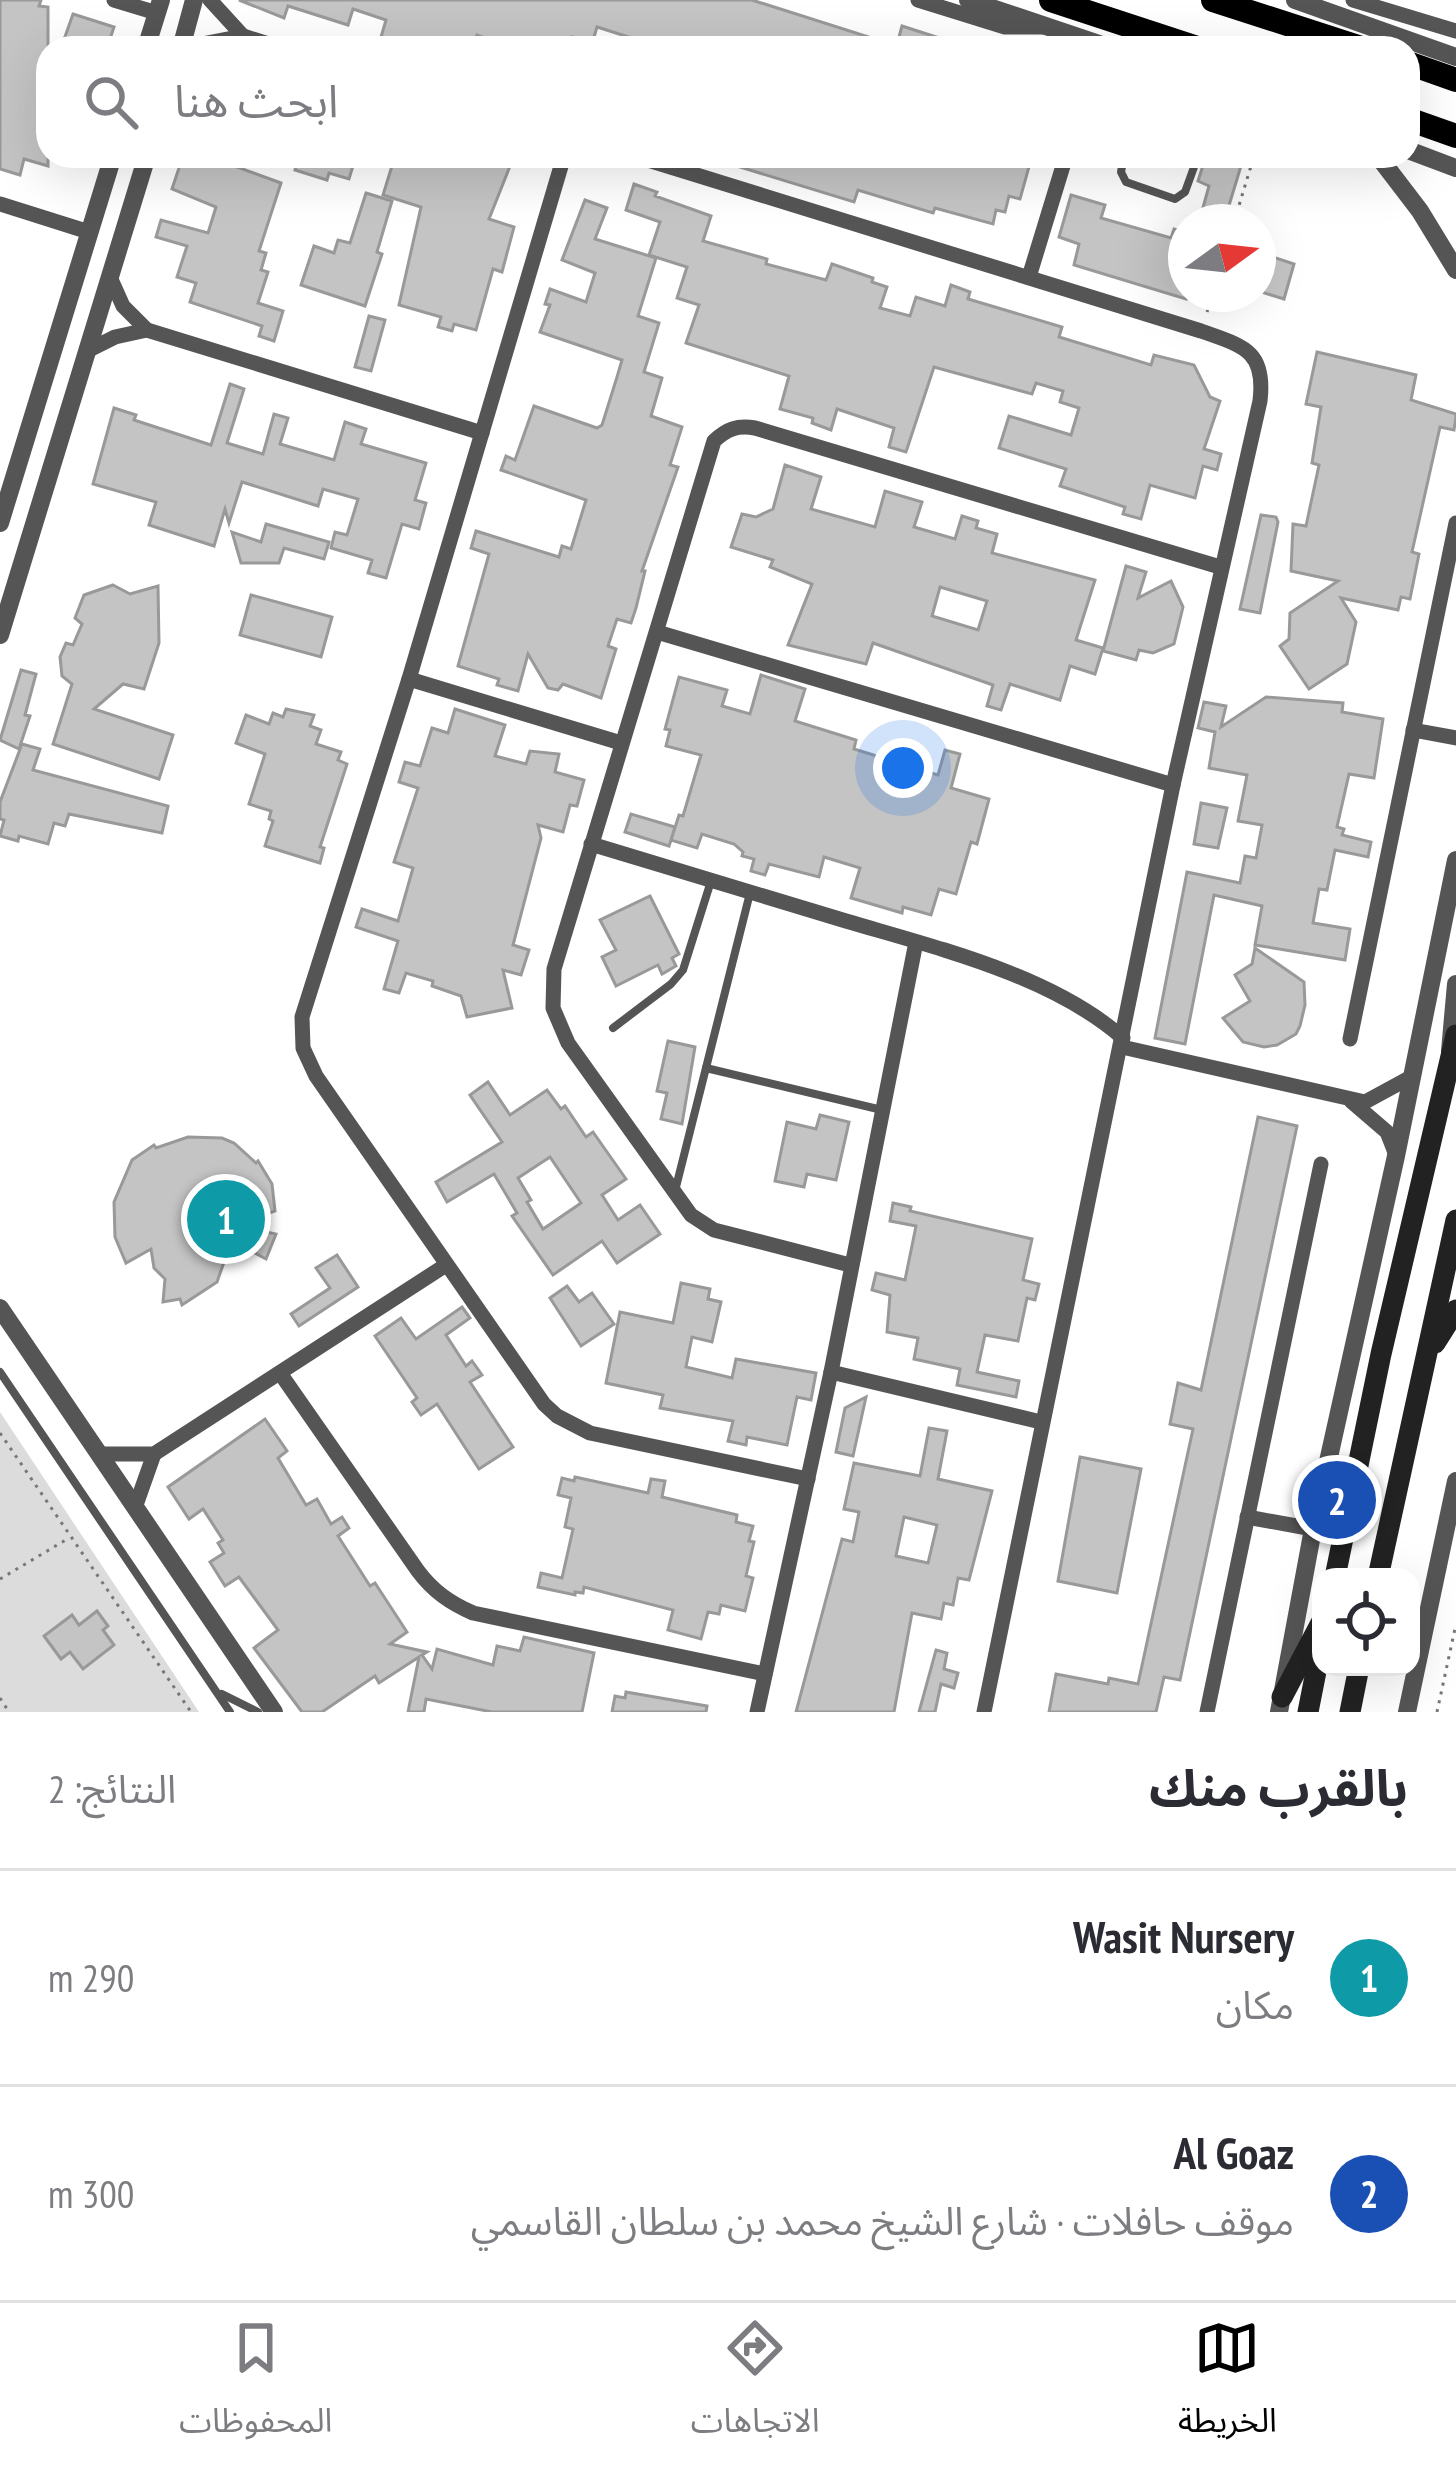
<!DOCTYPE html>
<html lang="ar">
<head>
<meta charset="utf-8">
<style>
	:root { --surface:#fff; --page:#f7f7f7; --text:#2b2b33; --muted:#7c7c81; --line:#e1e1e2; --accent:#000 }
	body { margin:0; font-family:"PT Sans Narrow","Noto Sans Arabic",sans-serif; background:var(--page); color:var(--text); direction:rtl }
	.controls { position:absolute; right:36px; bottom:36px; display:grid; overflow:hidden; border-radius:24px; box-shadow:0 12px 48px #0002 }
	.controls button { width:108px; height:108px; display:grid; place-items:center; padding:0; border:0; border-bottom:3px solid var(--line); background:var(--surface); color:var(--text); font:60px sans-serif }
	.compass { position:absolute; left:1168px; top:204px; width:108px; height:108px; border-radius:50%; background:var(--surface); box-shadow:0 12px 48px #0002; rotate:75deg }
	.you { position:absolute; left:903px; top:768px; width:42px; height:42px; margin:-30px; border:9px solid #fff; border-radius:50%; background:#1a73e8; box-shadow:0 0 0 18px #1a73e833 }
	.badge { display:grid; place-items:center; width:78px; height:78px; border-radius:50%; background:var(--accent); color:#fff; font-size:39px; font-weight:700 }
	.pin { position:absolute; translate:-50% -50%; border:6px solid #fff; box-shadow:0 3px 12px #0006 }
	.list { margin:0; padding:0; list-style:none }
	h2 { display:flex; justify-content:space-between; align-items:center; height:156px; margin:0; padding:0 48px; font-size:51px }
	h2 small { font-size:39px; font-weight:400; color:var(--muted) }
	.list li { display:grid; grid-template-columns:78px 1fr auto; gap:36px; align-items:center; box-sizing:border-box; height:216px; padding:0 48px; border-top:3px solid var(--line) }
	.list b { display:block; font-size:45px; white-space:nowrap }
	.list p { margin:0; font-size:39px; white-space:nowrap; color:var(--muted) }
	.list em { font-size:39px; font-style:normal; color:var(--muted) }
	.icon { flex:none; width:66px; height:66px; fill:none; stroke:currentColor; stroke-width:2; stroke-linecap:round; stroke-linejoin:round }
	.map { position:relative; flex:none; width:1456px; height:1712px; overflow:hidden; direction:ltr }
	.search { position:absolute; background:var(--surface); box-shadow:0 12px 48px #0002; left:36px; right:36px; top:36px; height:132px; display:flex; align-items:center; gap:30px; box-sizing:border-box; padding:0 42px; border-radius:36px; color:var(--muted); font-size:45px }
	.sheet { height:588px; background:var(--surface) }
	nav { display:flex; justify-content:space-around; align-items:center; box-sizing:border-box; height:168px; border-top:3px solid var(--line); background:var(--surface); font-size:33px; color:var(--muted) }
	nav a { display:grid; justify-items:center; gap:6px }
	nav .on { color:var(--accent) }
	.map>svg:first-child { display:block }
	.park { fill:#dcdcdc; fill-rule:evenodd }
	.building { fill:#c4c4c4; stroke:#999; stroke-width:3; fill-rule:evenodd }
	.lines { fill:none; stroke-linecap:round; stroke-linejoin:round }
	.path { stroke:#777; stroke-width:3; stroke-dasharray:3 6; stroke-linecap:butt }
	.service { stroke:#555; stroke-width:8 }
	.minor { stroke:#555; stroke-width:15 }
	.tertiary { stroke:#555; stroke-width:18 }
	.secondary { stroke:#222; stroke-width:21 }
	.trunk { stroke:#000; stroke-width:24 }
</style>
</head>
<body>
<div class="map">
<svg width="1456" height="1712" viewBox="0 0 1456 1712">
	<rect width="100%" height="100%" fill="#fff"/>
	<!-- park -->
	<path class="park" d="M0 1412 199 1712H0ZM98 1612 107 1625 103 1630 114 1645 70 1652 60 1658 44 1636 71 1615 79 1625Z"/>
	<!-- building -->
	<g class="building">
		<polygon points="0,0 41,0 39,6 48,7 48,166 24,159 20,175 0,169"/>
		<polygon points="239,0 752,0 894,45 894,48 794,48 780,44 779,48 663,48 597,27 592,44 572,37 569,48 510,48 477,35 473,48 414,48 381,37 386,20 353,9 348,25 288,6 284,18"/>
		<polygon points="73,14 114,27 107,48 61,48"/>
		<polygon points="902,26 961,45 960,48 896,48"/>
		<polygon points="183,156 207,156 281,183 259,251 266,253 261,270 268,272 258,303 283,311 274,341 259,336 262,326 190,302 196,283 177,277 187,246 156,237 161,220 208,233 216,207 172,189"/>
		<polygon points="299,156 356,156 349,179 329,173 327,180 295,170"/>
		<polygon points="395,156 514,156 489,219 514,227 502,272 493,269 476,330 454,324 452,331 438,327 441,317 399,305 421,207 383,195"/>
		<polygon points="717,156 983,156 1012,164 1014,156 1032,156 1020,199 1009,196 1005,212 996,210 993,224 935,208 933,213 858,190 854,202 717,160"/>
		<polygon points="1206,156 1244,156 1224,222 1199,222 1209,186 1198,181"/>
		<polygon points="634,184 657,192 655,196 711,216 703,241 767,259 766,264 826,280 832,264 873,278 872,282 887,287 880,308 910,316 916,297 945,306 951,285 970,292 968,299 1062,327 1059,337 1151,365 1154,355 1194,365 1210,397 1220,401 1204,449 1221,454 1217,470 1203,466 1195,498 1150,485 1141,519 1123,514 1125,507 1060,486 1066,469 999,448 1009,416 1071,435 1079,408 1060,402 1063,391 1036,383 1032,394 934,367 906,452 889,447 894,428 837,409 831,430 812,423 813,418 780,409 789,376 686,343 699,305 677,298 687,267 649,255 660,222 626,210"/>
		<polygon points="366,193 392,201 377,252 382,254 365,306 301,285 314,246 334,253 338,240 350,243"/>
		<polygon points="1071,195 1105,205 1101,218 1171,238 1174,229 1186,232 1186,299 1074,265 1079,244 1059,237"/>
		<polygon points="585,200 607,208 595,239 656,258 638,316 659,323 644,372 662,378 651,416 682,427 670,465 678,467 642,571 645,571 636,608 631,623 617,619 608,646 616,649 601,698 563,684 558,690 548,688 528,654 518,691 497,685 499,679 458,666 489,554 471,548 476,531 559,557 562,546 571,549 586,500 501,470 506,456 515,460 534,406 597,428 602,425 617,377 622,360 540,332 550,305 545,304 550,289 586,302 595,273 562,260"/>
		<polygon points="1258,252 1294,264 1284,299 1258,291"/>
		<polygon points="369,316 385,320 371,371 355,367"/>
		<polygon points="1317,352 1416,375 1411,400 1456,414 1456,417 1454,430 1440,427 1412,552 1419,554 1410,599 1401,597 1398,610 1341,598 1356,622 1347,664 1309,689 1280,646 1289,639 1290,613 1338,581 1291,571 1293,524 1306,526 1319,465 1312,463 1321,407 1306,404"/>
		<polygon points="230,384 244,389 227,443 263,454 274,414 288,418 280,444 334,460 345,422 366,429 361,444 426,463 415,500 426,503 419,529 402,524 386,578 368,573 372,560 331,548 335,532 347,535 358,499 323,489 318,506 242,482 229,523 225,509 214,546 149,525 156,502 93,484 114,408 136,415 134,420 211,445"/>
		<path d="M785 465 821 477 811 509 875 527 885 491 922 502 914 527 955 539 962 516 978 521 976 528 997 534 992 553 1095 580 1076 640 1103 648 1095 674 1070 666 1060 700 1010 684 1001 710 987 706 993 685 873 643 866 664 788 645 812 584 770 567 773 560 731 547 742 514 756 517 773 509ZM940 587 987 601 978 630 932 616Z"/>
		<polygon points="1261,515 1276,517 1278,522 1260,613 1240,609"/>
		<polygon points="266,524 329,542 324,559 284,548 279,563 241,563 232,532 261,542"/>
		<polygon points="1126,566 1146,572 1138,598 1171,581 1183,607 1174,644 1153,653 1139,650 1136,660 1103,651"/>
		<polygon points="113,585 130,594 158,586 159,643 144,689 123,684 94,709 173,735 159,779 53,744 72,684 62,676 60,657 66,643 73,645 82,624 75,618 84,595"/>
		<polygon points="251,595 332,617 321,657 240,635"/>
		<polygon points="21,670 36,674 25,715 30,716 19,749 0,740"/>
		<polygon points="761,675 805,689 795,721 856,740 854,749 883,758 911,774 913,768 938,775 945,750 960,754 951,788 989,799 977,844 971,842 956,894 939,889 931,915 903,907 902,913 851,898 860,868 824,857 819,877 769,864 765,875 751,871 754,859 742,856 743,852 734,844 702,834 697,848 671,840 669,846 625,832 631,814 675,827 671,840 679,815 683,816 701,755 666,746 670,730 665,729 679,677 727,690 722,706 750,714"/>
		<polygon points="1266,697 1343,703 1342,712 1383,719 1374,778 1349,774 1337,827 1344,829 1342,835 1371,842 1368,857 1335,850 1327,890 1319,889 1313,923 1350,929 1345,960 1255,945 1262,906 1214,895 1185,1044 1155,1038 1187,872 1240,883 1245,856 1256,858 1262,825 1238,821 1247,775 1209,768 1215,732 1198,728 1204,702 1226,706 1221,727"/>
		<polygon points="286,709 314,715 310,726 321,730 316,744 341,752 338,760 347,764 320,847 324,848 320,863 265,846 273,821 269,819 271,811 249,804 265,754 236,743 246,715 269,724 273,713 283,717"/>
		<polygon points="455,709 505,725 495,756 526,764 530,751 559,754 555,772 584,780 577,806 570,805 563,832 538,825 541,838 513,945 529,950 521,975 503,970 512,1008 467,1017 461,996 432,986 433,981 406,973 399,993 384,989 398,941 356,927 362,909 398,921 413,868 394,862 418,788 399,782 405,762 420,766 432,728 448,733"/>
		<polygon points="22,744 40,749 33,770 168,806 162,833 69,814 65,826 54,823 48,844 19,836 18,841 0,836 4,820 0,819 0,802"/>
		<polygon points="1201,803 1227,808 1218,848 1194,844"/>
		<polygon points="650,896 679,954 672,958 676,966 662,974 658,965 616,986 602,957 616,950 600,920"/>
		<polygon points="1255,948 1304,982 1305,1005 1300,1026 1296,1034 1277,1045 1264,1047 1243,1042 1223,1018 1250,1001 1235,975 1252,964"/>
		<polygon points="668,1041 695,1047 682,1124 661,1119 667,1093 657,1091"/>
		<path d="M488 1082 510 1115 547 1090 561 1109 565 1106 586 1137 593 1132 626 1179 602 1195 618 1220 640 1205 660 1234 617 1263 602 1241 553 1275 512 1216 517 1213 494 1174 447 1202 436 1182 502 1142 470 1095ZM550 1157 581 1203 543 1229 527 1202 531 1200 518 1178Z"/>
		<polygon points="820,1115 849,1122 836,1180 807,1174 804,1187 775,1181 787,1122 816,1129"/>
		<polygon points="1258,1117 1297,1126 1180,1680 1164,1677 1156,1712 1049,1712 1056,1674 1108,1684 1109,1678 1138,1684 1193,1429 1170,1424 1178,1383 1201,1390"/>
		<polygon points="188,1137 222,1138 234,1143 256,1163 258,1161 272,1184 275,1211 237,1225 276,1234 266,1259 220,1234 224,1262 217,1282 182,1305 180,1299 163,1302 165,1279 154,1268 151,1249 126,1263 115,1237 114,1202 132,1160 154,1145 156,1148"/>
		<polygon points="893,1203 911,1207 910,1211 1032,1239 1023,1280 1039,1284 1035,1300 1027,1298 1018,1341 985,1335 977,1372 1019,1381 1016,1397 957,1385 960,1369 914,1359 918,1338 887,1332 890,1295 872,1290 876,1273 905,1280 916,1226 890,1221"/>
		<polygon points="337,1255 358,1287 299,1326 291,1314 330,1288 316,1268"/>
		<polygon points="681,1283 710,1289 708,1299 721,1302 712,1342 692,1337 686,1367 732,1378 736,1359 816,1373 811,1400 797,1397 787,1445 747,1437 746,1445 728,1441 733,1421 660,1408 663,1395 606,1383 620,1312 673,1323"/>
		<polygon points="567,1286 579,1302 592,1293 614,1324 581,1346 550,1298"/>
		<polygon points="462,1307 470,1318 446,1335 466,1366 472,1361 482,1375 470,1382 513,1447 479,1469 437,1404 421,1415 412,1402 417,1398 375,1336 401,1318 416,1339"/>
		<polygon points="866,1397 853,1456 836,1452 845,1408"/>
		<polygon points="265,1419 287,1451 278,1458 306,1505 317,1499 331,1524 342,1517 349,1528 338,1536 370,1586 375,1583 407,1632 390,1644 427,1652 422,1655 432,1669 437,1649 493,1665 497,1646 520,1651 524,1637 594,1653 582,1712 492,1712 426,1699 424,1712 408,1712 419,1657 379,1683 375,1676 322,1712 302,1712 254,1648 278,1630 239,1577 225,1586 210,1562 224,1553 218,1543 223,1540 203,1509 189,1519 168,1487"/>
		<path d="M929 1428 947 1431 938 1479 992 1491 969 1580 958 1578 953 1605 944 1603 941 1619 912 1613 894 1712H796L842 1539 853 1542 859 1512 844 1509 854 1463 920 1476ZM904 1517 937 1525 928 1563 896 1556Z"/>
		<polygon points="1080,1457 1141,1469 1117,1593 1058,1581"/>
		<polygon points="575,1477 648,1493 651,1479 665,1481 662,1497 737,1515 736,1522 753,1526 749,1541 754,1542 746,1576 753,1578 745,1611 721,1605 719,1614 708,1612 701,1639 668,1630 673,1610 584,1587 583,1593 575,1592 575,1595 538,1587 541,1573 562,1578 573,1529 565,1527 571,1498 558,1495 562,1478 574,1481"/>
		<polygon points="97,1611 108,1626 103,1630 114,1645 83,1669 70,1652 61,1659 44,1636 72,1615 79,1625"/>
		<polygon points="936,1650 947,1653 944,1669 958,1673 954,1688 941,1684 935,1712 919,1712"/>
		<polygon points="626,1692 707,1706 706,1712 612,1712 615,1696 625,1698"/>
	</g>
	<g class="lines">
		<!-- path -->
		<g class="path">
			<polyline points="1234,222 1254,156"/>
			<polyline points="1207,312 1213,294"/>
			<polyline points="0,1433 191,1712"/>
			<polyline points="0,1579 69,1538"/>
			<polyline points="0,1698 9,1712"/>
			<polyline points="1437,1712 1456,1624"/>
		</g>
		<!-- service -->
		<g class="service">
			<polyline points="1124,156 1121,172 1126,182 1175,199 1185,192 1198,156"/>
			<polyline points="613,1028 671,984 683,970 711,881"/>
			<polyline points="706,1068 882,1110"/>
			<polyline points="676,1187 750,893"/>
			<polyline points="0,1372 230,1712"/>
			<polyline points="222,1694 258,1712"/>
		</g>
		<!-- minor -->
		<g class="minor">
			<polyline points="114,0 157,13"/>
			<polyline points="210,0 243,36"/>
			<polyline points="918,0 1005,27 1043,27"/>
			<polyline points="1353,0 1456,31"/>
			<polyline points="181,48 243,36 281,48"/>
			<polyline points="564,156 409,679 302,1017 303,1048 316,1076 544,1404 557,1416 590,1433 808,1479"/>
			<path d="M635 156 1201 331C1243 346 1266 350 1260 401L1173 785 984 1712"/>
			<polyline points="0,204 89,232"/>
			<polyline points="110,277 123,306 147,330 482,433"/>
			<polyline points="1029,277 1066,156"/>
			<polyline points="87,351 115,337 147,330"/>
			<polyline points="657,632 1173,785"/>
			<polyline points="409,679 621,743"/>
			<polyline points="1413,730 1456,738"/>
			<path d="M591 844C676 869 761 895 846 921 937 948 1051 975 1123 1038"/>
			<polyline points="1350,1039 1456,523"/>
			<polyline points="1122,1047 1365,1102 1411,1077"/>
			<polyline points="1351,1101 1387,1132 1396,1155"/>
			<path d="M850 1265 714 1230 691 1215 568 1043 553 1008 554 969 714 441C727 429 737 425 755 428L1220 567"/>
			<polyline points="831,1372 1041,1422"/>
			<path d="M280 1373 418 1571C433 1591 450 1603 473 1613L765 1674"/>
			<polyline points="99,1454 154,1454 446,1265"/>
			<polyline points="136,1505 154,1454"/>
			<polyline points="1247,1517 1313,1529"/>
			<polyline points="757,1712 831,1372 916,942"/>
			<polyline points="1207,1712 1321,1164"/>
		</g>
		<!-- tertiary -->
		<g class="tertiary">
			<polyline points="968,0 1111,48"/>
			<polyline points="1295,0 1456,57"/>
			<polyline points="146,48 161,0"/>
			<polyline points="181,48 194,0"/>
			<polyline points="1408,150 1456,168"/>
			<polyline points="1378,156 1420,211 1456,270"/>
			<polyline points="0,523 113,156"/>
			<polyline points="0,635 147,156"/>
			<polyline points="1450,1051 1456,984"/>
			<polyline points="0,1308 274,1712"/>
			<polyline points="1279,1712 1313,1529 1396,1156 1456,860"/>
			<polyline points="1407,1712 1456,1481"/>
		</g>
		<!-- secondary -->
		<g class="secondary">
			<polyline points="1435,1343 1456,1310"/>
			<polyline points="1335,1577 1381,1354 1456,1035"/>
			<polyline points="1378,1577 1456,1220"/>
			<polyline points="1282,1697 1321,1623"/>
			<polyline points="1308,1712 1321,1646"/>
			<polyline points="1350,1712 1359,1667"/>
		</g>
		<!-- trunk -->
		<g class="trunk">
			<polyline points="1051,0 1197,48"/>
			<polyline points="1213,0 1361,48"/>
			<polyline points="1408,63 1456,80"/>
			<polyline points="1408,119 1456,136"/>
		</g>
	</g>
</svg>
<div class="controls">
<button><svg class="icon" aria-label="locate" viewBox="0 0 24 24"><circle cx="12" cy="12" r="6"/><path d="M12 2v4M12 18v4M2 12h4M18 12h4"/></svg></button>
</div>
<svg class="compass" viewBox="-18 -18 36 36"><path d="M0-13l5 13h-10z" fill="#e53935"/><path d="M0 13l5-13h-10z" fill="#7c7c81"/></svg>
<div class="you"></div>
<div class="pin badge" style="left:226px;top:1219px;background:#0f9aa8">1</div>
<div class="pin badge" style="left:1337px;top:1500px;background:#1a4fb4">2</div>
<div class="search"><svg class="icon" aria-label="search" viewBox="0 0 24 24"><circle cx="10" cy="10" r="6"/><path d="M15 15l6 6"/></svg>ابحث هنا</div>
</div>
<section class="sheet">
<h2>بالقرب منك<small>النتائج: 2</small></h2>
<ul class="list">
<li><span class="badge" style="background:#0f9aa8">1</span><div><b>Wasit Nursery</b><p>مكان</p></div><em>290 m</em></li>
<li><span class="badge" style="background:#1a4fb4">2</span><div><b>Al Goaz</b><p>موقف حافلات · شارع الشيخ محمد بن سلطان القاسمي</p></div><em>300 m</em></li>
</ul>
</section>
<nav>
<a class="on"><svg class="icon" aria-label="map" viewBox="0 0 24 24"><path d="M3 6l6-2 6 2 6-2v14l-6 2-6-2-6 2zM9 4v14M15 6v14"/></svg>الخريطة</a>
<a><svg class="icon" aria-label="directions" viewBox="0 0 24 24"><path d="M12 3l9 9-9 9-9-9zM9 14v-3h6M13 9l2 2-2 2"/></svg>الاتجاهات</a>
<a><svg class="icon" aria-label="saved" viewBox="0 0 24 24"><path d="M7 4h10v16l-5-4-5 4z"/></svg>المحفوظات</a>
</nav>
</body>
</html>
